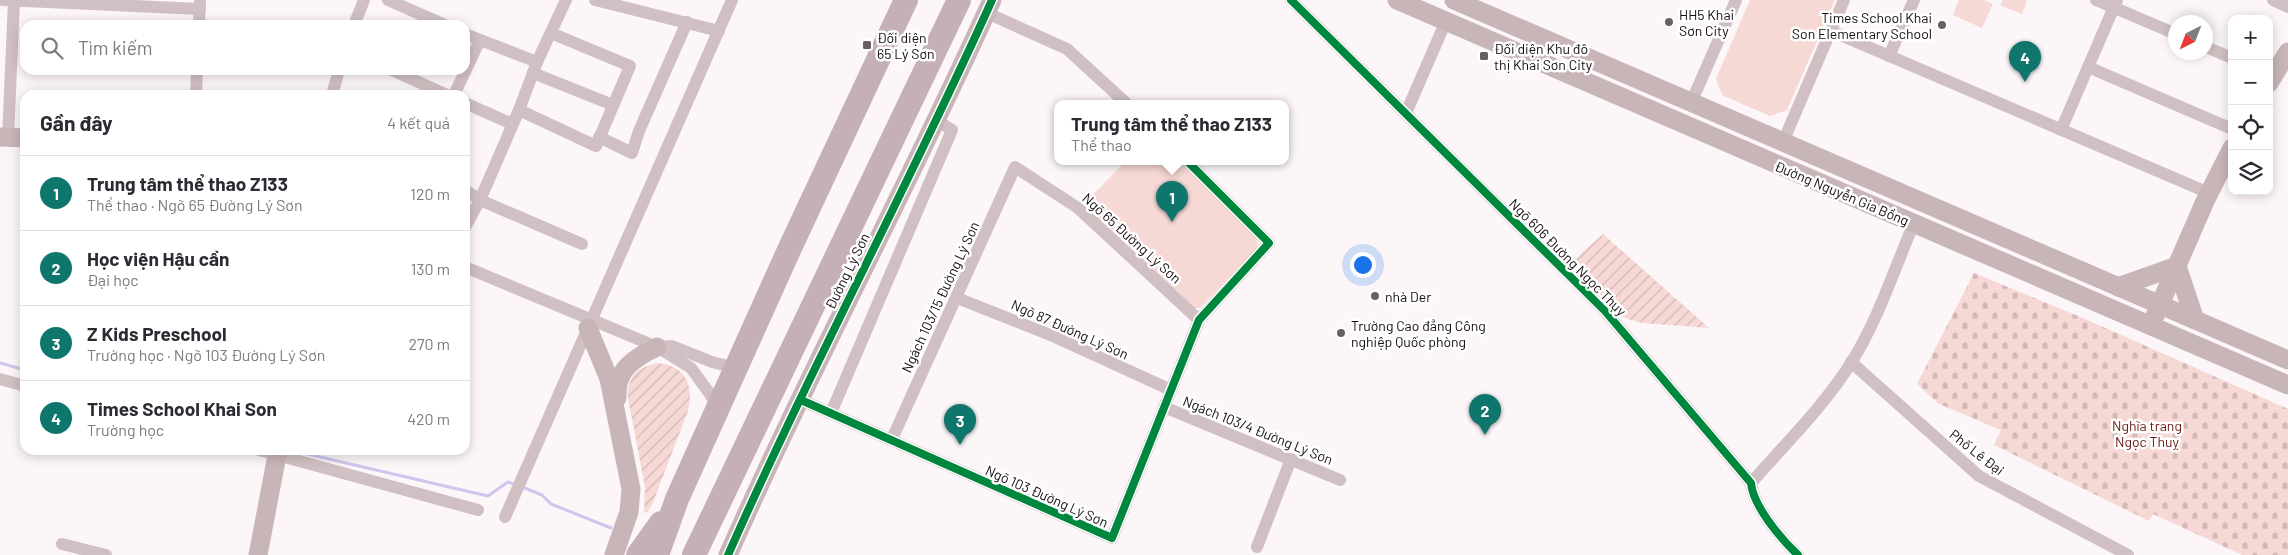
<!DOCTYPE html>
<html lang="vi">
<head>
<meta charset="utf-8">
<style>
	:root { --surface:#fff; --page:#f2f2f3; --text:#2b2b33; --muted:#7c7c81; --line:#e1e1e2; --accent:#0f766e }
	body { margin:0; font-family:Barlow,sans-serif; background:var(--page); color:var(--text) }
	.controls { position:absolute; right:15px; top:15px; display:grid; overflow:hidden; border-radius:10px; box-shadow:0 2px 12px #0003 }
	.controls button { width:45px; height:45px; display:grid; place-items:center; padding:0; border:0; border-bottom:1px solid var(--line); background:var(--surface); color:var(--text); font:25px sans-serif }
	.compass { position:absolute; left:2168px; top:15px; width:45px; height:45px; border-radius:50%; background:var(--surface); box-shadow:0 2px 12px #0003; rotate:222deg }
	.you { position:absolute; left:1362px; top:264px; width:18px; height:18px; margin:-12px; border:4px solid #fff; border-radius:50%; background:#1a73e8; box-shadow:0 0 0 8px #1a73e833 }
	.badge { display:grid; place-items:center; width:32px; height:32px; border-radius:50%; background:var(--accent); color:#fff; font-size:16px; font-weight:700 }
	.pin { position:absolute; translate:-50% -41px; filter:drop-shadow(0 1px 2px #0008) }
	.pin::after { content:''; position:absolute; top:26px; width:18px; height:15px; background:inherit; clip-path:polygon(0 0,100% 0,50% 100%) }
	.popup { position:absolute; left:1054px; top:100px; width:235px; height:65px; box-sizing:border-box; display:grid; place-content:center; border-radius:10px; background:var(--surface); filter:drop-shadow(0 1px 4px #0005); font-size:16px; white-space:nowrap; color:var(--muted) }
	.popup b { font-size:19px; color:var(--text) }
	.popup::after { content:''; position:absolute; left:50%; top:100%; margin-left:-10px; border:10px solid transparent; border-top-color:var(--surface) }
	.list { margin:0; padding:0; list-style:none }
	h2 { display:flex; justify-content:space-between; align-items:center; height:65px; margin:0; padding:0 20px; font-size:21px }
	h2 small { font-size:16px; font-weight:400; color:var(--muted) }
	.list li { display:grid; grid-template-columns:32px 1fr auto; gap:15px; align-items:center; box-sizing:border-box; height:75px; padding:0 20px; border-top:1px solid var(--line) }
	.list b { display:block; font-size:19px; white-space:nowrap }
	.list p { margin:0; font-size:16px; white-space:nowrap; color:var(--muted) }
	.list em { font-size:16px; font-style:normal; color:var(--muted) }
	.icon { flex:none; width:28px; height:28px; fill:none; stroke:currentColor; stroke-width:2; stroke-linecap:round; stroke-linejoin:round }
	.map { position:relative; flex:none; width:2288px; height:555px; overflow:hidden }
	.search { position:absolute; background:var(--surface); box-shadow:0 2px 12px #0003; left:20px; top:20px; width:450px; height:55px; display:flex; align-items:center; gap:12px; box-sizing:border-box; padding:0 18px; border-radius:15px; color:var(--muted); font-size:19px }
	.panel { position:absolute; background:var(--surface); box-shadow:0 2px 12px #0003; left:20px; top:90px; width:450px; height:365px; border-radius:15px }
	.map>svg:first-child { display:block }
	.cemetery { fill:url(#cemetery-stones) }
	.park { fill:#f6d8d5 }
	.garden { fill:url(#garden-furrows) }
	.lines { fill:none; stroke-linecap:round; stroke-linejoin:round }
	.stream { stroke:#d1c5ee; stroke-width:3 }
	.street { stroke:#d1c0c3; stroke-width:12 }
	.secondary { stroke:#c8b5b8; stroke-width:19 }
	.highway { stroke:#c5b0b5; stroke-width:24 }
	.cycleway-casing { stroke:#fff; stroke-width:11 }
	.cycleway { stroke:#00873e; stroke-width:8 }
	.poi-dot { fill:#665f63; stroke:#fff; stroke-width:2 }
	.labels { text-anchor:middle; dominant-baseline:central; stroke-width:5; stroke-linejoin:round; paint-order:stroke }
	.poi-label { font-size:14px; fill:#150d12; stroke:#fff; text-anchor:start }
	.street-label { font-size:14px; fill:#150d12; stroke:#fff }
	.park-label { font-size:14px; fill:#6d2018; stroke:#fff }
</style>
</head>
<body>
<div class="map">
<svg width="2288" height="555" viewBox="0 0 2288 555">
	<defs>
		<pattern id="cemetery-stones" width="16" height="16" patternUnits="userSpaceOnUse" patternTransform="scale(1.25)"><rect width="16" height="16" fill="#f6d8d5"/><path d="M2 7V4a2 2 0 0 1 4 0v3zM10 15v-3a2 2 0 0 1 4 0v3z" fill="#d2b8b6"/></pattern>
		<pattern id="garden-furrows" width="10" height="10" patternUnits="userSpaceOnUse" patternTransform="scale(1.25)"><rect width="10" height="10" fill="#f6d8d5"/><path d="M-1 1l2-2M0 10L10 0M9 11l2-2" fill="none" stroke="#d2b8b6"/></pattern>
	</defs>
	<rect width="100%" height="100%" fill="#fcf6f9"/>
	<!-- cemetery -->
	<polygon class="cemetery" points="1974,273 2083,318 2288,409 2288,555 2242,555 2153,514 2149,521 1994,445 2001,430 1939,404 1917,384"/>
	<!-- park -->
	<g class="park">
		<polygon points="1750,0 1835,0 1787,110 1770,116 1722,95 1716,79"/>
		<polygon points="1959,0 1984,0 1993,4 1982,28 1953,15"/>
		<polygon points="2003,0 2027,0 2022,14 2000,5"/>
		<polygon points="1126,161 1182,161 1258,233 1257,248 1200,308 1189,308 1086,212 1086,202"/>
	</g>
	<!-- garden -->
	<g class="garden">
		<polygon points="1603,234 1709,328 1642,323 1622,317 1570,264"/>
		<path d="M657 363C686 366 694 385 688 411L654 500 648 512 644 513 645 487 627 393C631 373 638 368 657 363Z"/>
	</g>
	<g class="lines">
		<!-- stream -->
		<g class="stream">
			<polyline points="0,363 25,370"/>
			<polyline points="290,450 488,496 508,482 516,485"/>
			<polyline points="522,487 542,495 551,504 611,528"/>
		</g>
		<!-- street -->
		<g class="street">
			<polyline points="3,0 200,9"/>
			<polyline points="388,0 445,25"/>
			<polyline points="595,0 719,31"/>
			<path d="M1291 0 1605 311 1751 483C1753 506 1781 539 1798 555"/>
			<polyline points="2096,0 2176,34"/>
			<polyline points="2273,0 2288,7"/>
			<polyline points="987,13 1067,49 1126,103"/>
			<polyline points="199,25 200,0"/>
			<polyline points="354,25 364,0"/>
			<polyline points="1831,31 2209,193"/>
			<polyline points="465,34 537,62"/>
			<polyline points="2206,47 2232,58"/>
			<polyline points="1889,56 1914,0"/>
			<polyline points="2088,67 2232,129"/>
			<polyline points="392,70 447,95"/>
			<polyline points="533,73 613,105"/>
			<polyline points="196,95 197,70"/>
			<polyline points="332,95 339,70"/>
			<polyline points="454,95 480,40"/>
			<polyline points="465,103 512,124"/>
			<polyline points="1691,103 1736,0"/>
			<polyline points="519,110 596,146 630,66 551,33"/>
			<polyline points="1406,113 1446,21"/>
			<polyline points="2061,130 2117,0"/>
			<polyline points="8,137 14,1"/>
			<polyline points="599,137 632,153 639,131 687,22"/>
			<polyline points="1783,142 1844,0"/>
			<polyline points="465,190 480,200 582,244"/>
			<polyline points="465,227 480,200 519,110 537,62 566,0"/>
			<polyline points="465,267 657,347 691,368 710,394 718,409"/>
			<polyline points="957,298 1053,336 1171,390"/>
			<polyline points="657,347 672,346 712,362 736,368"/>
			<polyline points="1851,362 1979,476 2128,555"/>
			<polyline points="0,379 25,386"/>
			<polyline points="801,400 1112,538 1199,320 1269,243 1187,161"/>
			<polyline points="1164,407 1340,480"/>
			<polyline points="831,413 952,130 936,120"/>
			<polyline points="892,439 1015,167 1078,208 1199,320"/>
			<polyline points="259,450 478,510"/>
			<path d="M1751 483C1785 444 1824 406 1851 363 1878 320 1894 270 1914 223"/>
			<polyline points="505,517 732,0"/>
			<polyline points="62,544 106,555"/>
			<polyline points="1257,547 1291,459"/>
		</g>
		<!-- secondary -->
		<g class="secondary">
			<polyline points="1397,0 2288,385"/>
			<polyline points="1454,0 2288,360"/>
			<polyline points="2269,83 2288,52"/>
			<polyline points="0,137 25,138"/>
			<polyline points="2118,287 2177,266 2195,320"/>
			<polyline points="2155,316 2206,199 2232,148"/>
			<polyline points="588,328 609,379 631,489 629,512 614,555"/>
			<path d="M617 398C615 370 634 358 657 347"/>
			<polyline points="258,555 278,450"/>
			<path d="M728 555C811 367 908 187 992 0"/>
		</g>
		<!-- highway -->
		<g class="highway">
			<polyline points="638,555 661,523"/>
			<polyline points="657,555 677,499 789,250 906,0"/>
			<polyline points="694,555 959,0"/>
		</g>
		<defs>
			<g id="cycleway">
				<path d="M1291 0 1605 311 1751 483C1753 506 1781 539 1798 555"/>
				<polyline points="801,400 1112,538 1199,320 1269,243 1187,161"/>
				<path d="M728 555C811 367 908 187 992 0"/>
			</g>
		</defs>
		<!-- cycleway casing -->
		<use href="#cycleway" class="cycleway-casing"/>
		<!-- cycleway -->
		<use href="#cycleway" class="cycleway"/>
	</g>
	<!-- markers -->
	<g class="poi-dot">
		<circle cx="1669" cy="22" r="5"/>
		<circle cx="1942" cy="25" r="5"/>
		<rect x="862" y="40" width="10" height="10" rx="2.5"/>
		<rect x="1479" y="51" width="10" height="10" rx="2.5"/>
		<circle cx="1375" cy="296" r="5"/>
		<circle cx="1341" cy="333" r="5"/>
	</g>
	<g class="labels">
		<!-- poi labels -->
		<g class="poi-label">
			<text x="1679" y="14">HH5 Khai<tspan x="1679" dy="16">Sơn City</tspan></text>
			<text x="1932" y="17" text-anchor="end">Times School Khai<tspan x="1932" dy="16">Son Elementary School</tspan></text>
			<text x="877" y="37">Đối diện<tspan x="877" dy="16">65 Lý Sơn</tspan></text>
			<text x="1494" y="48">Đối diện Khu đô<tspan x="1494" dy="16">thị Khai Sơn City</tspan></text>
			<text x="1385" y="296">nhà Der</text>
			<text x="1351" y="325">Trường Cao đẳng Công<tspan x="1351" dy="16">nghiệp Quốc phòng</tspan></text>
		</g>
		<!-- street labels -->
		<g class="street-label">
			<text transform="translate(1842 193) rotate(23)">Đường Nguyễn Gia Bồng</text>
			<text transform="translate(1132 238) rotate(42)">Ngõ 65 Đường Lý Sơn</text>
			<text transform="translate(1568 257) rotate(45)">Ngõ 606 Đường Ngọc Thụy</text>
			<text transform="translate(847 271) rotate(-64)">Đường Lý Sơn</text>
			<text transform="translate(940 297) rotate(-65)">Ngách 103/15 Đường Lý Sơn</text>
			<text transform="translate(1070 329) rotate(24)">Ngõ 87 Đường Lý Sơn</text>
			<text transform="translate(1258 430) rotate(22)">Ngách 103/4 Đường Lý Sơn</text>
			<text transform="translate(1977 452) rotate(38)">Phố Lê Đại</text>
			<text transform="translate(1047 496) rotate(24)">Ngõ 103 Đường Lý Sơn</text>
		</g>
		<!-- park labels -->
		<g class="park-label">
			<text x="2147" y="425">Nghĩa trang<tspan x="2147" dy="16">Ngọc Thuỵ</tspan></text>
		</g>
	</g>
</svg>
<div class="controls">
<button>+</button>
<button>−</button>
<button><svg class="icon" aria-label="locate" viewBox="0 0 24 24"><circle cx="12" cy="12" r="6"/><path d="M12 2v4M12 18v4M2 12h4M18 12h4"/></svg></button>
<button><svg class="icon" aria-label="layers" viewBox="0 0 24 24"><path d="M12 4l9 5-9 5-9-5zM3 14l9 5 9-5"/></svg></button>
</div>
<svg class="compass" viewBox="-18 -18 36 36"><path d="M0-13l5 13h-10z" fill="#e53935"/><path d="M0 13l5-13h-10z" fill="#7c7c81"/></svg>
<div class="you"></div>
<div class="pin badge" style="left:1172px;top:222px">1</div>
<div class="popup"><b>Trung tâm thể thao Z133</b>Thể thao</div>
<div class="pin badge" style="left:1485px;top:435px">2</div>
<div class="pin badge" style="left:960px;top:445px">3</div>
<div class="pin badge" style="left:2025px;top:82px">4</div>
<div class="search"><svg class="icon" aria-label="search" viewBox="0 0 24 24"><circle cx="10" cy="10" r="6"/><path d="M15 15l6 6"/></svg>Tìm kiếm</div>
<section class="panel">
<h2>Gần đây<small>4 kết quả</small></h2>
<ul class="list">
<li><span class="badge">1</span><div><b>Trung tâm thể thao Z133</b><p>Thể thao · Ngõ 65 Đường Lý Sơn</p></div><em>120 m</em></li>
<li><span class="badge">2</span><div><b>Học viện Hậu cần</b><p>Đại học</p></div><em>130 m</em></li>
<li><span class="badge">3</span><div><b>Z Kids Preschool</b><p>Trường học · Ngõ 103 Đường Lý Sơn</p></div><em>270 m</em></li>
<li><span class="badge">4</span><div><b>Times School Khai Son</b><p>Trường học</p></div><em>420 m</em></li>
</ul>
</section>
</div>
</body>
</html>
